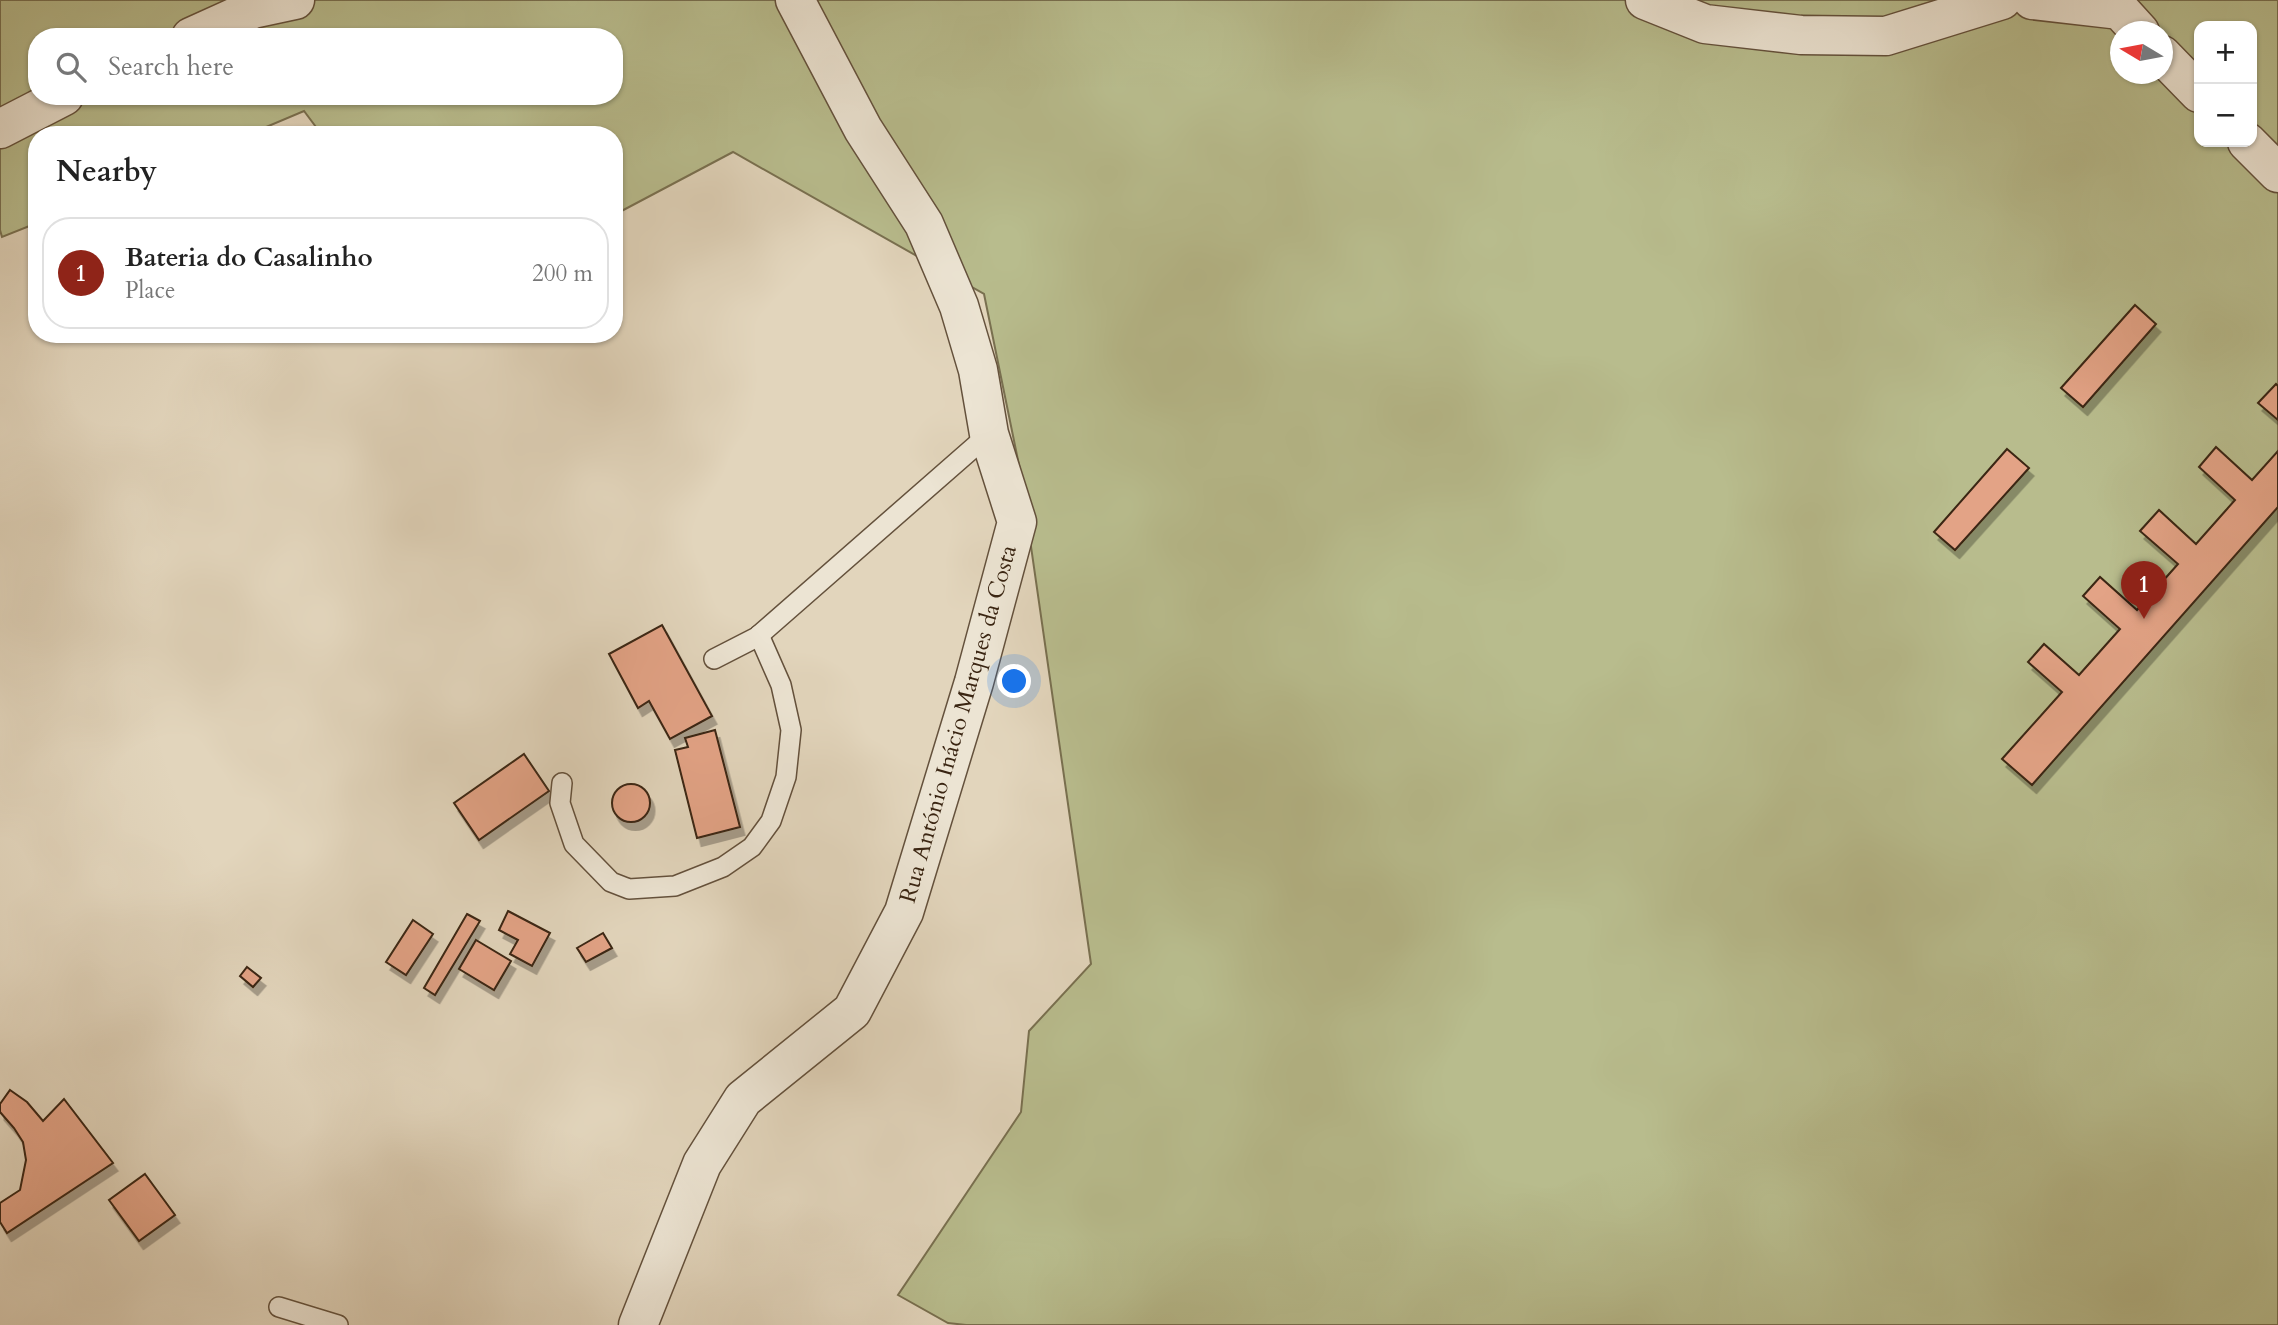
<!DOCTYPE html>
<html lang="en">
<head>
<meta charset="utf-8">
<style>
	:root { --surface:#fff; --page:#f2f2f2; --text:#222; --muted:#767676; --line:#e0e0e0; --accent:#8f2418 }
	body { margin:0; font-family:Cardo,serif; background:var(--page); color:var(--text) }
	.controls { position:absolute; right:21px; top:21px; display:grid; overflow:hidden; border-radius:14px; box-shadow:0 2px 5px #0004 }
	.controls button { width:63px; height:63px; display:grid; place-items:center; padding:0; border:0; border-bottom:2px solid var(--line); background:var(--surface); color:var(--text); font:35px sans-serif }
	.compass { position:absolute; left:2110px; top:21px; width:63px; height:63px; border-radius:50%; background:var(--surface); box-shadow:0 2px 5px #0004; rotate:280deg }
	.you { position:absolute; left:1015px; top:682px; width:24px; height:24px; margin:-18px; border:5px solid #fff; border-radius:50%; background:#1a73e8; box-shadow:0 0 0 10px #1a73e833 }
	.badge { display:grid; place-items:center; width:46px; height:46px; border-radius:50%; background:var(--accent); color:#fff; font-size:23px; font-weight:700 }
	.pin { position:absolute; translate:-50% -58px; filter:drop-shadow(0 2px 4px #0008) }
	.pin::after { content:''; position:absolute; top:37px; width:24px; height:21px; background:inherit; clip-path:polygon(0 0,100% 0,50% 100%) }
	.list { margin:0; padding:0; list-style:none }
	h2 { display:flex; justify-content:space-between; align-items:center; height:91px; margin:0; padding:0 28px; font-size:30px }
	h2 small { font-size:23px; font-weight:400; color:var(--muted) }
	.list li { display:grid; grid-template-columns:46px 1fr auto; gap:21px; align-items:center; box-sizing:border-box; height:112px; margin:0 14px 14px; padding:0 14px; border:2px solid var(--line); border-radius:28px }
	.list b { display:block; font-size:26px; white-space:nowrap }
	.list p { margin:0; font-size:23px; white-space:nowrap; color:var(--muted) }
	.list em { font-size:23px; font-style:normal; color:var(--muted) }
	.icon { flex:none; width:38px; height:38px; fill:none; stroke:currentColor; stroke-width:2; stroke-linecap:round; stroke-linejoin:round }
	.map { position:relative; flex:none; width:2278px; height:1325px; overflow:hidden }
	.search { position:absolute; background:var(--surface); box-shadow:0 2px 5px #0004; left:28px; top:28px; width:595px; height:77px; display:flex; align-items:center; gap:18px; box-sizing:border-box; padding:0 24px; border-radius:28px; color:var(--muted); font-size:26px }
	.panel { position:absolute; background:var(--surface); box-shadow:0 2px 5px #0004; left:28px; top:126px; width:595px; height:217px; border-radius:28px }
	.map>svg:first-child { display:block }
	.green { fill:#b8bc8d; stroke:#797050; stroke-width:2; fill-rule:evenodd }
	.building { fill:#e3a386; stroke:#3a2512; stroke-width:2; filter:url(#shadow) }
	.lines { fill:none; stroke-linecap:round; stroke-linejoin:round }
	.lane-casing { stroke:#64513c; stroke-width:22 }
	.street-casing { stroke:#64513c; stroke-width:41 }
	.lane { stroke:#ece4d3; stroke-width:19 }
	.street { stroke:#ece4d3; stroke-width:38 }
	.labels { text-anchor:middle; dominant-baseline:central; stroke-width:7; stroke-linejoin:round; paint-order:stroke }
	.street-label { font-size:23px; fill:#3a2512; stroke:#ece4d3 }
</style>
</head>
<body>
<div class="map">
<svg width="2278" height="1325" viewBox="0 0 2278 1325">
	<defs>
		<filter id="shadow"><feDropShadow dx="4.5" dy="8" stdDeviation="0" flood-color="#0004"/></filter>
	</defs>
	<rect width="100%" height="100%" fill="#e2d5bc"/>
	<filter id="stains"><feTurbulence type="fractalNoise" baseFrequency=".00286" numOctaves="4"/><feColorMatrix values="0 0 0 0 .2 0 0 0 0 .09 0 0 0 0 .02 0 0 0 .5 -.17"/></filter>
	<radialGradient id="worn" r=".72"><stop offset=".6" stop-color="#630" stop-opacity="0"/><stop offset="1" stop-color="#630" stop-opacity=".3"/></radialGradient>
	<!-- green -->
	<path class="green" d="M0 0H2278V1325H966L948 1323 898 1295 1021 1112 1029 1031 1091 964 1020 470 984 294 733 152 614 215V135H322L304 111 247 135H37V223L2 237 0 230ZM2199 26H2252V142H2199ZM2120 32H2162V74H2120ZM37 37H614V96H37Z"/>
	<!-- building -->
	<g class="building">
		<polygon points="2135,305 2156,324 2083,407 2061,388"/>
		<polygon points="2276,384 2278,386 2278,420 2258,403"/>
		<polygon points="2216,447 2252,480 2278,451 2278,507 2032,785 2002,759 2062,692 2028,662 2044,644 2079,675 2120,629 2083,596 2100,577 2137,610 2178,564 2140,531 2159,510 2196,544 2235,500 2199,467"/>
		<polygon points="2007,449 2029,468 1955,550 1934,532"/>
		<polygon points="662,625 712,716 670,739 649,701 638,708 609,654"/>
		<polygon points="715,730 740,827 697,838 675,750 688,747 685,738"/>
		<polygon points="524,754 549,791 479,840 454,803"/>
		<circle cx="631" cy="803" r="19"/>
		<polygon points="508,911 550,933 532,966 510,954 518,940 499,930"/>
		<polygon points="467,914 480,921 435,995 424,988"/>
		<polygon points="413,920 433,934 406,975 386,962"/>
		<polygon points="603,933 612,948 586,962 577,948"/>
		<polygon points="476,940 511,961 494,990 459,969"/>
		<polygon points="247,967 261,978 253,987 240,976"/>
		<polygon points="10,1090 27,1102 43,1121 64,1099 113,1163 7,1233 0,1222 0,1203 20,1190 26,1160 23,1142 14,1128 0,1112 0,1104"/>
		<polygon points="145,1174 175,1215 139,1241 109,1200"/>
	</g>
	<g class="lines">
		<defs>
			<g id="lane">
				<polyline points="714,659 757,637 989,434"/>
				<polyline points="562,783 560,803 574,844 611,882 629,889 675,886 723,867 752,847 771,821 786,777 791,730 781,685 759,635"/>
				<polyline points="279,1307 338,1325"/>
			</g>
			<g id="street">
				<polyline points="1645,0 1705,24 1801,35 1886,36 2002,0"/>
				<polyline points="2032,0 2120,10 2140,32"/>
				<polyline points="191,37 253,9 295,0"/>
				<polyline points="2162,55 2199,93"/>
				<polyline points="0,129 64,96"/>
				<polyline points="2247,142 2278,173"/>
				<polyline points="638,1325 702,1164 743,1099 852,1011 904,912 974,682 1017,522 989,434 978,370 959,306 924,224 863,129 795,0"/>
			</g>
		</defs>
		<!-- lane casing -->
		<use href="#lane" class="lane-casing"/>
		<!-- street casing -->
		<use href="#street" class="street-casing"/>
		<!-- lane -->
		<use href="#lane" class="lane"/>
		<!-- street -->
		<use href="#street" class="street"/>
	</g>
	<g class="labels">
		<!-- street labels -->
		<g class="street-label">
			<text transform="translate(958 724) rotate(-74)">Rua António Inácio Marques da Costa</text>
		</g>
	</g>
	<rect width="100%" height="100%" filter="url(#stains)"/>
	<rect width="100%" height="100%" fill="url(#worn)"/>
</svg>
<div class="controls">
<button>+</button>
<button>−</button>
</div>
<svg class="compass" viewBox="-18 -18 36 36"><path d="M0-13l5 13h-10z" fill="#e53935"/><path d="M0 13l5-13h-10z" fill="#767676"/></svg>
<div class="you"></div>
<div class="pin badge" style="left:2144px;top:619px">1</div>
<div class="search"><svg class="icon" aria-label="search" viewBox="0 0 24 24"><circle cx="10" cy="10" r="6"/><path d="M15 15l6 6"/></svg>Search here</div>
<section class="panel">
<h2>Nearby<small></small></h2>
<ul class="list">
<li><span class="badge">1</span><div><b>Bateria do Casalinho</b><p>Place</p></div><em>200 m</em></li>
</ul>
</section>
</div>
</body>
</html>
